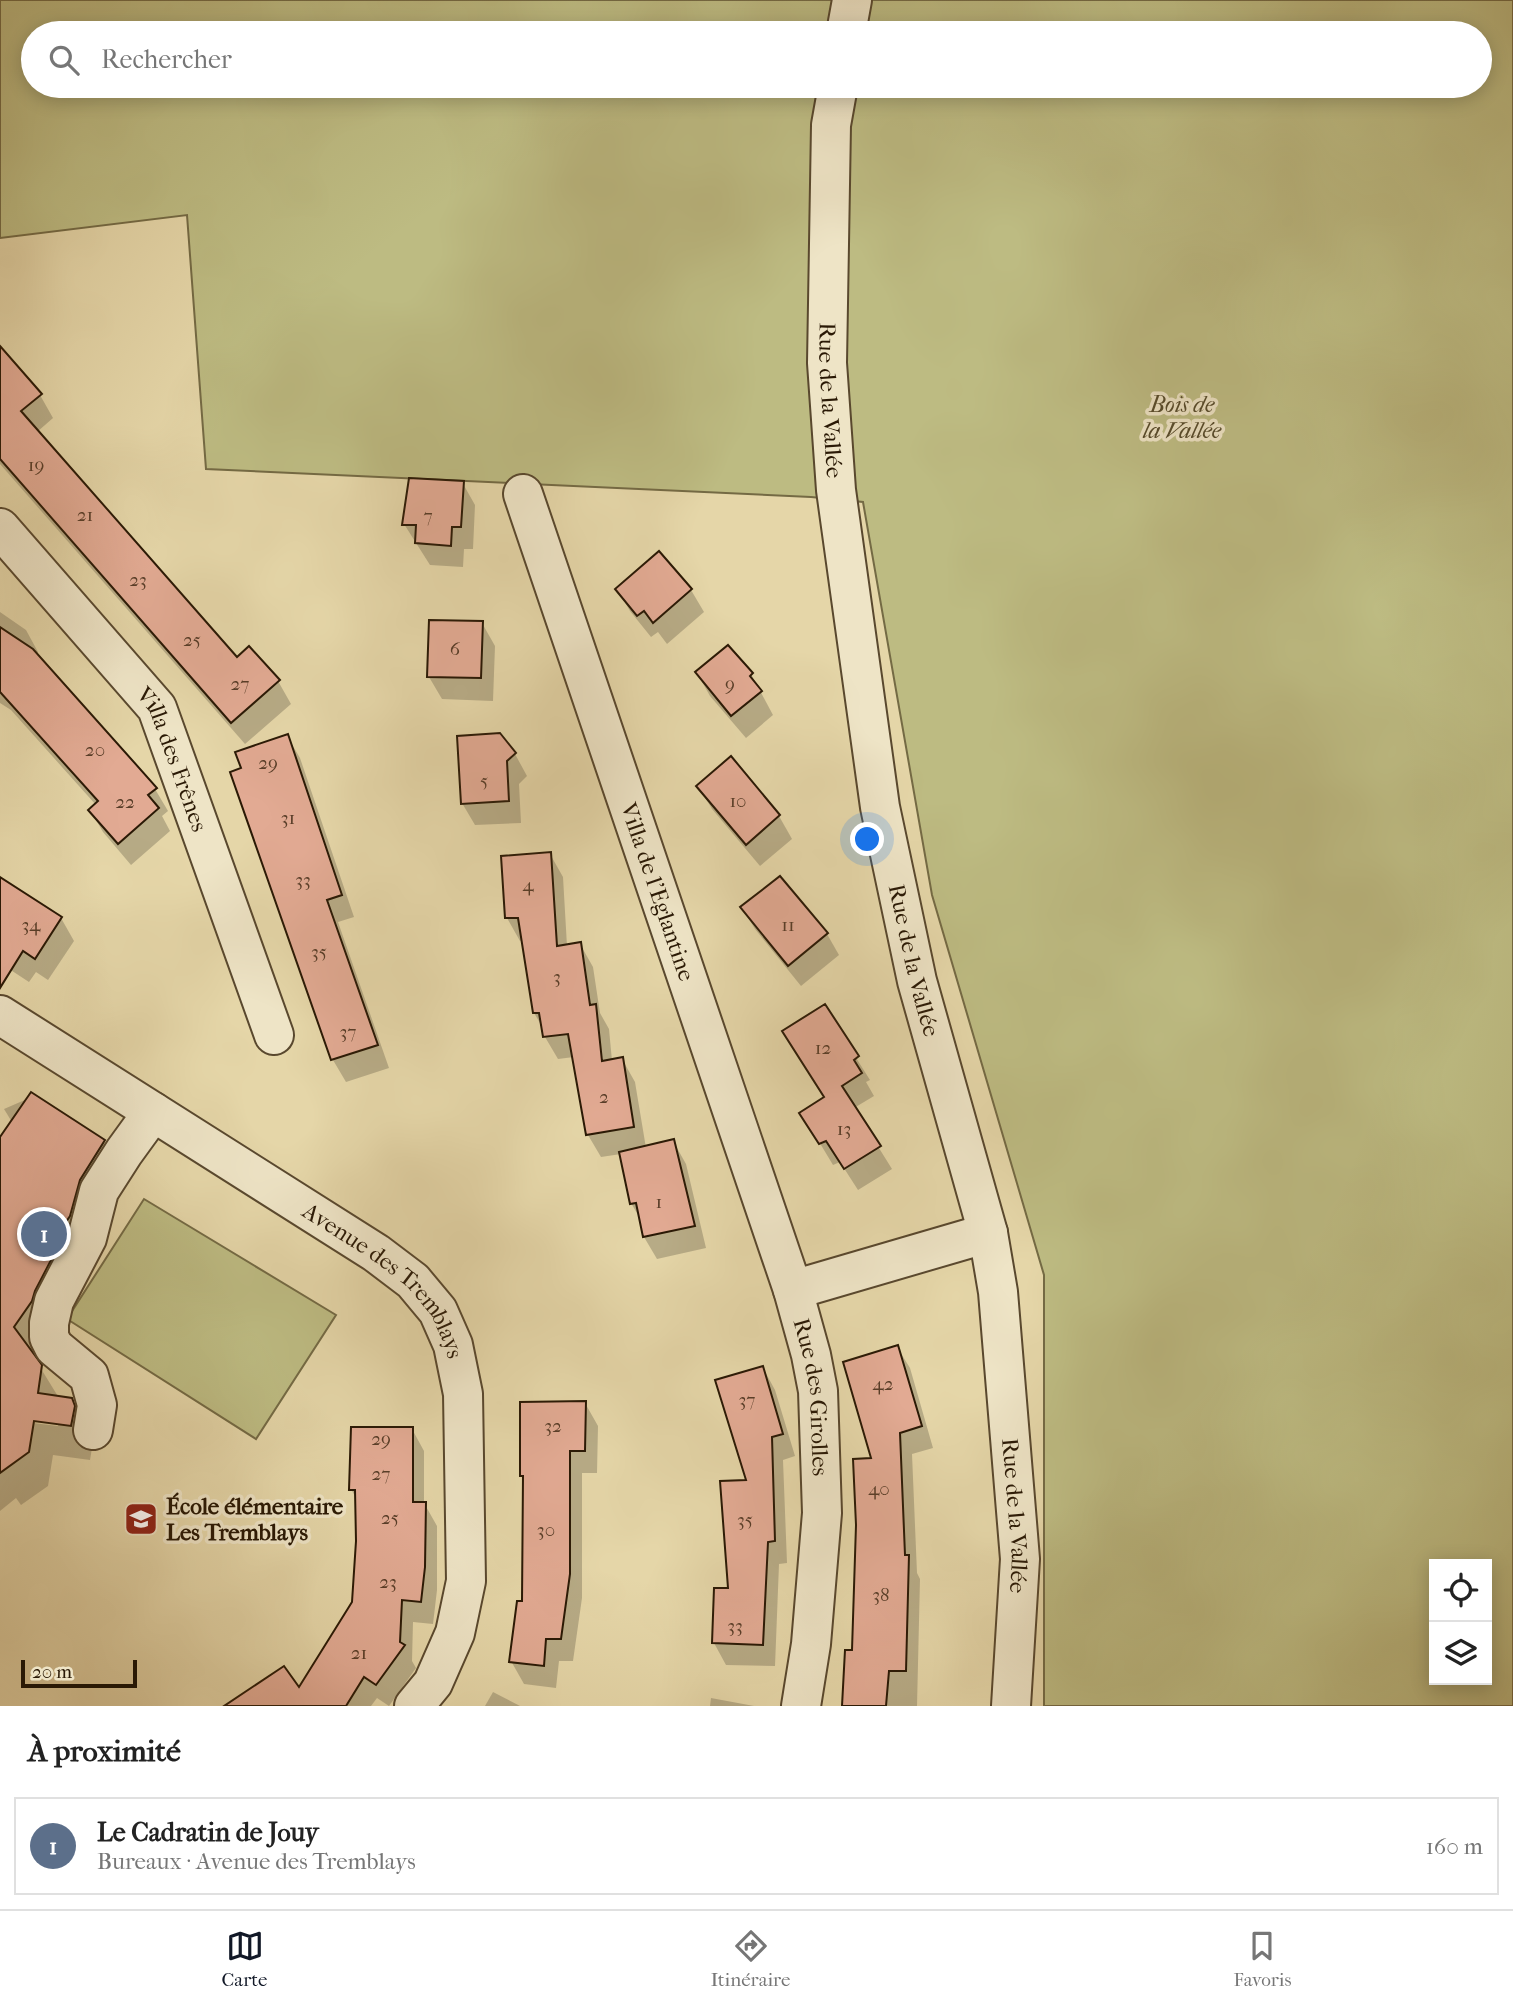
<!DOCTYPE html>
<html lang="fr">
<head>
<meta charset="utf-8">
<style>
	:root { --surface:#fff; --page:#f2f2f2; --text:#222; --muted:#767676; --line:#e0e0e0; --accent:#111827 }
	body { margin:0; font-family:"IM FELL French Canon",serif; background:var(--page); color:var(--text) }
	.controls { position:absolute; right:21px; bottom:21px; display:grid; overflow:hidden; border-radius:0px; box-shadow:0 4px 18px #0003 }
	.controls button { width:63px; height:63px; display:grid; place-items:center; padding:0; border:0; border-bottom:2px solid var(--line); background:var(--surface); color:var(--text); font:35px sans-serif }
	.scale { position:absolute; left:21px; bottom:18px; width:116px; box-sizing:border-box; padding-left:7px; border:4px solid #2a1905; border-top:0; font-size:19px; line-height:24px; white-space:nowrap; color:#2a1905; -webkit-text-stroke:5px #eee4c6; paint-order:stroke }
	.you { position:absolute; left:868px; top:840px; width:24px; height:24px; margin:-18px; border:5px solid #fff; border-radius:50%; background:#1a73e8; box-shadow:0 0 0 10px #1a73e833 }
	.badge { display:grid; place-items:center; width:46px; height:46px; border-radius:50%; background:var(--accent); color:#fff; font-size:23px; font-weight:700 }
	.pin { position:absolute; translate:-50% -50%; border:4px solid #fff; box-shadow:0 2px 7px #0006 }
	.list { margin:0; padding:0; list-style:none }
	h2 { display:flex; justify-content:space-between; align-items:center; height:91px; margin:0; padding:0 28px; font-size:30px }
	h2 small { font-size:23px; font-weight:400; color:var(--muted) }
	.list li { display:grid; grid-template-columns:46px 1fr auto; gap:21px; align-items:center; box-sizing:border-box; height:98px; margin:0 14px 14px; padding:0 14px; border:2px solid var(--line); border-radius:0px }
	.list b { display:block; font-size:26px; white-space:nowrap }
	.list p { margin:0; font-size:23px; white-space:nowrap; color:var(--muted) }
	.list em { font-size:23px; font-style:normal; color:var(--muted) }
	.icon { flex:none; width:38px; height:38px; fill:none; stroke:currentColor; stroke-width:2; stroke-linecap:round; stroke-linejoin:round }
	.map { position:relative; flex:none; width:1513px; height:1706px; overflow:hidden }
	.search { position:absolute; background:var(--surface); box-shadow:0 4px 18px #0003; left:21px; right:21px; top:21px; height:77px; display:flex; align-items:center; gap:18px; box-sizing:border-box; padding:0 24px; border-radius:38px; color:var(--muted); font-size:26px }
	.sheet { height:203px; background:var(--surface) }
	nav { display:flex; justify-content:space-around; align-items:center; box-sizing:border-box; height:98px; border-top:2px solid var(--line); background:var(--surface); font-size:19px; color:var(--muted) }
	nav a { display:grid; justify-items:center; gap:4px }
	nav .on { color:var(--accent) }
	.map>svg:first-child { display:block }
	.green { fill:#bdbb82; stroke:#746a44; stroke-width:2; fill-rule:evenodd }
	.shadow { fill:#0003; fill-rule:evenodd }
	.building { fill:#e2aa93; stroke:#2a1905; stroke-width:2 }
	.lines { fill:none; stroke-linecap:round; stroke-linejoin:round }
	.minor-casing { stroke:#59482e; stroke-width:42 }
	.minor { stroke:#eee4c6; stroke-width:38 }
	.labels { text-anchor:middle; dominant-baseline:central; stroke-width:7; stroke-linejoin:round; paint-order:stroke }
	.number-label { font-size:19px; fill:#583d28 }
	.street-label { font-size:23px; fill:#2a1905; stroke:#eee4c6 }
	.park-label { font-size:23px; font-style:italic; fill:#564a2a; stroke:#eee4c6 }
	.poi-label { font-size:23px; font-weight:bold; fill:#2a1905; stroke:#eee4c6; text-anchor:start }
</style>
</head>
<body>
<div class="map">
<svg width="1513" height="1706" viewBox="0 0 1513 1706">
	<rect width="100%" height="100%" fill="#e5d6a8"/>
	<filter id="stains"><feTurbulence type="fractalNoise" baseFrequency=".00286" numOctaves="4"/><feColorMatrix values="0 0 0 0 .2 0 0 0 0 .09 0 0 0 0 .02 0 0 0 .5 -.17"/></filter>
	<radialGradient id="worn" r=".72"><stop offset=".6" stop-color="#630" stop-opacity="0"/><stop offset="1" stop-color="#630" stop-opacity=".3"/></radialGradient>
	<!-- green -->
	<g class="green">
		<path d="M0 0H1513V1706H1044V1275L932 895 863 502 811 497 206 469 187 215 0 238ZM33 33H1480V86H33ZM1434 1564H1487V1680H1434Z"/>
		<polygon points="144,1199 336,1315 256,1439 67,1319"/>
	</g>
	<!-- shadow -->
	<g class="shadow">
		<polygon points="0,349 40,395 53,418 37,432 237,660 278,681 291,704 245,744 0,464"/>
		<polygon points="462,482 475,505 473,549 464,549 463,567 430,565 404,524"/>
		<polygon points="659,554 691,590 704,612 667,644 658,632 651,637 630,611 617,589"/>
		<polygon points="0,612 26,630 38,652 37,655 155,789 168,811 162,816 170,831 131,865 103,832 90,810 96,805 11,710 0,703"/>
		<polygon points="482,623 495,646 493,701 442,699 429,677"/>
		<polygon points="697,673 751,674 773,715 746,738 710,696"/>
		<polygon points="499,735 515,754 527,776 519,784 521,823 475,825 462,803"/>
		<polygon points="287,736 300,758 354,917 338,922 389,1068 346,1082 333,1060 233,773 244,769"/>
		<polygon points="730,759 779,816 792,839 760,866 712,809 698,786"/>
		<polygon points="550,854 563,877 567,946 580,944 593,967 600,1013 609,1029 612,1061 622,1059 635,1082 646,1148 673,1141 686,1164 706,1248 657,1259 644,1237 641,1220 631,1203 621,1154 601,1157 588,1135 574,1057 558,1059 545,1037 543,1028 534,1013 523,940 520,941 507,918"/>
		<polygon points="0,878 61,918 74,941 48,980 36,972 29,982 0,963"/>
		<polygon points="742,908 827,934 839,955 801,986 755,929"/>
		<polygon points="824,1007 870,1080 866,1082 874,1096 854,1108 892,1169 858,1190 840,1162 833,1165 815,1135 826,1098"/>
		<path d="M34 1096 104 1142 124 1176 50 1335 35 1359 59 1398 71 1400 91 1434 93 1442 90 1460 53 1455 48 1486 21 1505 16 1498 0 1511V1149L15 1127 4 1109ZM26 1418 58 1423V1426L25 1422Z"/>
		<polygon points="897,1347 910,1368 933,1448 912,1454 917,1573 920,1579 917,1706 844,1706 854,1652 873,1459"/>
		<polygon points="763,1368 775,1390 795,1456 783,1460 787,1563 779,1564 775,1666 726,1665 714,1643 730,1590 748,1481"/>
		<polygon points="585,1403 598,1426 597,1473 582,1473 582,1598 573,1661 559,1661 556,1688 524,1684 511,1661 524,1603 525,1480 522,1476"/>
		<polygon points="412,1429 424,1451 424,1503 437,1526 437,1590 433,1624 413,1622 412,1661 416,1668 389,1706 377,1698 371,1706 235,1706 299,1691 354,1603 358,1541 357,1500 351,1489"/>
		<polygon points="493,1692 520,1706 485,1706"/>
		<polygon points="711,1698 754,1706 710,1706"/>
	</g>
	<!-- building -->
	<g class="building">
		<polygon points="0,346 42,394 21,411 237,657 249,646 280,680 231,723 0,459"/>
		<polygon points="409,478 464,481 461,527 452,527 451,546 415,543 416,525 402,525"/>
		<polygon points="659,551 692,589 653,623 644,611 637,616 615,589"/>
		<polygon points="429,620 483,621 481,678 427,677"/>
		<polygon points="0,627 33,649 157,788 148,795 159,808 118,844 88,810 98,801 0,692"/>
		<polygon points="728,645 753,673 750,676 762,691 731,716 695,672"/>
		<polygon points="500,733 516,753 507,761 509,801 461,804 457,736"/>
		<polygon points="288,734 342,895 327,900 378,1045 331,1060 230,772 241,768 235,752"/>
		<polygon points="731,756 780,815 746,845 696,786"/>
		<polygon points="551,852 557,946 581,942 590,1005 596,1004 602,1061 623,1057 634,1127 586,1135 568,1034 543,1037 539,1013 533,1013 518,918 505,918 501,856"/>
		<polygon points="780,876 828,933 788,966 740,907"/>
		<polygon points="0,877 62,917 35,959 23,951 0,988"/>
		<polygon points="825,1004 859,1056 854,1060 862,1073 842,1086 881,1146 844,1169 826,1141 819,1144 799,1113 824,1097 782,1031"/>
		<polygon points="31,1092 105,1140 80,1180 70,1216 62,1228 66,1231 35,1291 32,1301 14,1327 42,1365 38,1393 72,1398 75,1406 71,1426 34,1421 29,1452 0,1473 0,1137"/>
		<polygon points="674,1139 695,1226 643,1237 636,1203 630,1204 619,1152"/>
		<polygon points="898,1345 922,1426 900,1433 905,1555 909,1555 906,1671 889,1671 886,1706 842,1706 845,1650 852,1650 856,1525 853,1459 871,1458 843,1362"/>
		<polygon points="763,1366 783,1434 772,1437 775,1541 768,1542 763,1645 712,1643 714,1588 728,1588 720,1481 746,1480 715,1380"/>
		<polygon points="586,1401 585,1451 570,1451 570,1574 561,1639 546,1639 544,1666 509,1662 517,1601 522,1601 523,1476 520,1476 520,1402"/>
		<polygon points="351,1427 413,1427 413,1502 426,1502 425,1567 421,1602 402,1600 400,1642 405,1645 376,1685 364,1677 346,1706 224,1706 284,1666 299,1687 352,1602 356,1541 355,1490 349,1490"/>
	</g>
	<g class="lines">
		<defs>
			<g id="minor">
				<polyline points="846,33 852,0"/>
				<path id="s1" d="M838 86 831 125 827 363 836 490 880 807 917 981 988 1233 998 1292 1020 1559 1011 1706"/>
				<path id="s2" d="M523 494 793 1290 811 1355 818 1391 822 1513 811 1644 801 1706"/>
				<path id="s3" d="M0 528 157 708 274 1035"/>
				<path id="s4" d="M0 1015 376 1253 413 1281 438 1311 453 1345 463 1394 466 1581 455 1633 433 1683 414 1706"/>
				<polyline points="793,1290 988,1233"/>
				<polyline points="93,1430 97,1405 89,1376 54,1347 49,1337 49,1323 54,1301 87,1238 99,1191 124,1152 153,1112"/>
			</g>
		</defs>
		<!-- minor casing -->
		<use href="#minor" class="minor-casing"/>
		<!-- minor -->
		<use href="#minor" class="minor"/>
	</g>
	<!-- icons -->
	<defs>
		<symbol id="school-square" viewBox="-11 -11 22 22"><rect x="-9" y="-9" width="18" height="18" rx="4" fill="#8f2418" stroke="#eee4c6"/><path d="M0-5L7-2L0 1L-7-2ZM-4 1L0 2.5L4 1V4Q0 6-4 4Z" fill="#fff"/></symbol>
	</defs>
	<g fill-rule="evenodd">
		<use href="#school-square" x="122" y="1500" width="38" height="38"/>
	</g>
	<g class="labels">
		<!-- number labels -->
		<g class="number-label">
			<text x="36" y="465">19</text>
			<text x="85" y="515">21</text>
			<text x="428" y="516">7</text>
			<text x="138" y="580">23</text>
			<text x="192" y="640">25</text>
			<text x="455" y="649">6</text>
			<text x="240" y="684">27</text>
			<text x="730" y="684">9</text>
			<text x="95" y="750">20</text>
			<text x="268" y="763">29</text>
			<text x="484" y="781">5</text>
			<text x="738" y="801">10</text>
			<text x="125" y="802">22</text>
			<text x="288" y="818">31</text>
			<text x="303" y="880">33</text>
			<text x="528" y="885">4</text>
			<text x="31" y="925">34</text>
			<text x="788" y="925">11</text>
			<text x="319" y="952">35</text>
			<text x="557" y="977">3</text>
			<text x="348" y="1032">37</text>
			<text x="823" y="1048">12</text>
			<text x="604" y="1097">2</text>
			<text x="844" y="1129">13</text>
			<text x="659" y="1202">1</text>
			<text x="883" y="1384">42</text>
			<text x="747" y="1400">37</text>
			<text x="553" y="1426">32</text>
			<text x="381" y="1439">29</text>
			<text x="381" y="1474">27</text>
			<text x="879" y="1489">40</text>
			<text x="390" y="1518">25</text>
			<text x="745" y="1520">35</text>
			<text x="546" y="1530">30</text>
			<text x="388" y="1582">23</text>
			<text x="881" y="1595">38</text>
			<text x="735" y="1626">33</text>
			<text x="359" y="1653">21</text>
		</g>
		<!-- street labels -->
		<g class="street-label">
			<text stroke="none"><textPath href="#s1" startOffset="315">Rue de la Vallée</textPath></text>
			<text stroke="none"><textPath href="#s3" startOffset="292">Villa des Frênes</textPath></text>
			<text stroke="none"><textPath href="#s2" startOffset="420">Villa de l'Eglantine</textPath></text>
			<text stroke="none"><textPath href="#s1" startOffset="882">Rue de la Vallée</textPath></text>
			<text stroke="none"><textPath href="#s4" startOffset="471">Avenue des Tremblays</textPath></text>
			<text stroke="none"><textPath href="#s2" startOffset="950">Rue des Girolles</textPath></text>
			<text stroke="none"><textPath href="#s1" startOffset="1449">Rue de la Vallée</textPath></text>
		</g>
		<!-- park labels -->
		<g class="park-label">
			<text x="1182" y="404">Bois de<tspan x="1182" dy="26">la Vallée</tspan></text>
		</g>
		<!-- poi labels -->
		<g class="poi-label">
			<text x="166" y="1506">École élémentaire<tspan x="166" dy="26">Les Tremblays</tspan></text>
		</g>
	</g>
	<rect width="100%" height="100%" filter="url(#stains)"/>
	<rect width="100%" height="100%" fill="url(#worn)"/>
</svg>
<div class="controls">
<button><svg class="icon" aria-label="locate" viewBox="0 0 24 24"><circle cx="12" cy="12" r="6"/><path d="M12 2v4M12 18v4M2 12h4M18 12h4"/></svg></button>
<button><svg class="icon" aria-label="layers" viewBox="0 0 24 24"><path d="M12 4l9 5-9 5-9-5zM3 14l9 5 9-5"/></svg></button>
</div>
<div class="scale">20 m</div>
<div class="you"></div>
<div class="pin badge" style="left:44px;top:1234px;background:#5c6f8a">1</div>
<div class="search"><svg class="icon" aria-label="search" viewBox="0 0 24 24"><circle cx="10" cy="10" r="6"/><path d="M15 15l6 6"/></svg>Rechercher</div>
</div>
<section class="sheet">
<h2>À proximité<small></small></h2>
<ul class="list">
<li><span class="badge" style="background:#5c6f8a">1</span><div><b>Le Cadratin de Jouy</b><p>Bureaux · Avenue des Tremblays</p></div><em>160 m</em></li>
</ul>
</section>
<nav>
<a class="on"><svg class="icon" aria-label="map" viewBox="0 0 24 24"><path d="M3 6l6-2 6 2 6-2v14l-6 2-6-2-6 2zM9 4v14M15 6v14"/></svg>Carte</a>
<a><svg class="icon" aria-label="directions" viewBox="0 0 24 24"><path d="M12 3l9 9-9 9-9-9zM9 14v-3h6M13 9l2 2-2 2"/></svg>Itinéraire</a>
<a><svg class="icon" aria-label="saved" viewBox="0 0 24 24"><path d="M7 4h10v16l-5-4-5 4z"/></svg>Favoris</a>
</nav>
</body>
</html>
